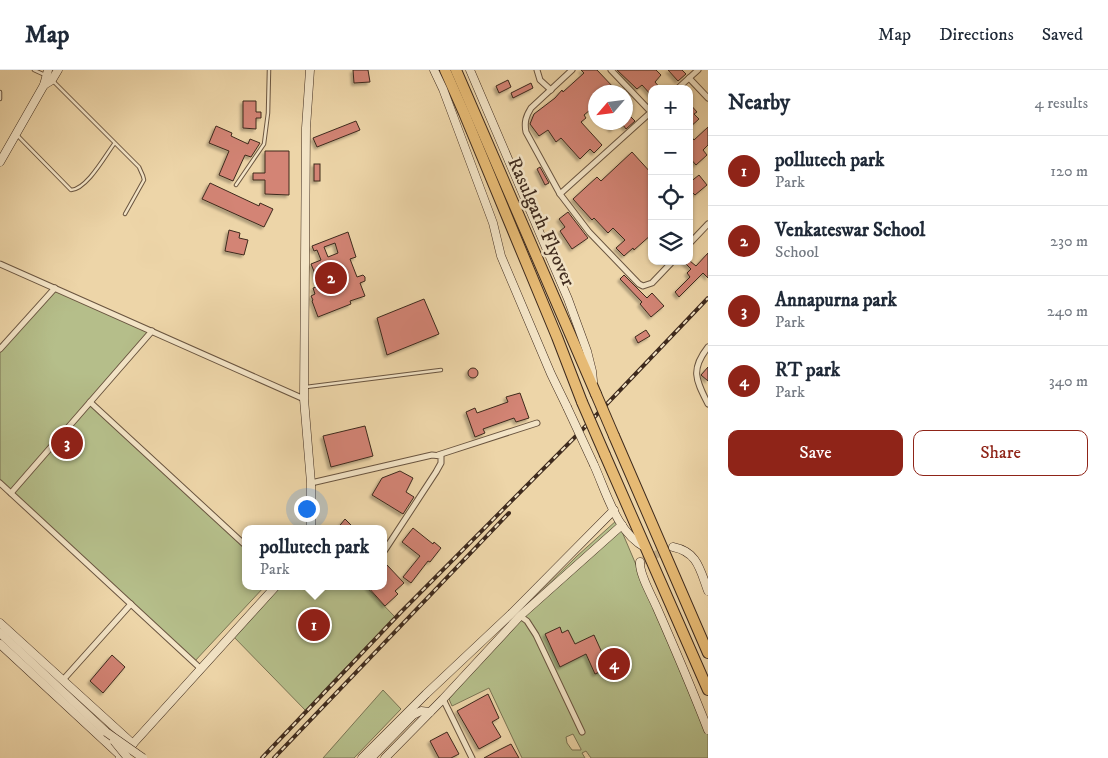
<!DOCTYPE html>
<html lang="en">
<head>
<meta charset="utf-8">
<style>
	:root { --surface:#fff; --page:#f6f6f7; --text:#1f2937; --muted:#747a83; --line:#e0e1e3; --accent:#8f2418 }
	body { margin:0; font-family:"IM FELL DW Pica",serif; background:var(--page); color:var(--text) }
	.controls { position:absolute; right:15px; top:15px; display:grid; overflow:hidden; border-radius:10px; box-shadow:0 1px 4px #0004 }
	.controls button { width:45px; height:45px; display:grid; place-items:center; padding:0; border:0; border-bottom:1px solid var(--line); background:var(--surface); color:var(--text); font:25px sans-serif }
	.compass { position:absolute; left:588px; top:15px; width:45px; height:45px; border-radius:50%; background:var(--surface); box-shadow:0 1px 4px #0004; rotate:242deg }
	.you { position:absolute; left:306px; top:438px; width:18px; height:18px; margin:-12px; border:4px solid #fff; border-radius:50%; background:#1a73e8; box-shadow:0 0 0 8px #1a73e833 }
	.badge { display:grid; place-items:center; width:32px; height:32px; border-radius:50%; background:var(--accent); color:#fff; font-size:16px; font-weight:700 }
	.pin { position:absolute; translate:-50% -50%; border:2px solid #fff; box-shadow:0 1px 5px #0006 }
	.popup { position:absolute; left:242px; top:455px; width:145px; height:65px; box-sizing:border-box; display:grid; place-content:center; border-radius:10px; background:var(--surface); filter:drop-shadow(0 1px 4px #0005); font-size:16px; white-space:nowrap; color:var(--muted) }
	.popup b { font-size:19px; color:var(--text) }
	.popup::after { content:''; position:absolute; left:50%; top:100%; margin-left:-10px; border:10px solid transparent; border-top-color:var(--surface) }
	.list { margin:0; padding:0; list-style:none }
	h2 { display:flex; justify-content:space-between; align-items:center; height:65px; margin:0; padding:0 20px; font-size:21px }
	h2 small { font-size:16px; font-weight:400; color:var(--muted) }
	.list li { display:grid; grid-template-columns:32px 1fr auto; gap:15px; align-items:center; box-sizing:border-box; height:70px; padding:0 20px; border-top:1px solid var(--line) }
	.list b { display:block; font-size:19px; white-space:nowrap }
	.list p { margin:0; font-size:16px; white-space:nowrap; color:var(--muted) }
	.list em { font-size:16px; font-style:normal; color:var(--muted) }
	.actions { display:flex; gap:10px; padding:15px 20px }
	.actions a { flex:1; padding:11px 0; border:1px solid var(--accent); border-radius:10px; text-align:center; font-size:18px; color:var(--accent) }
	.actions .main { background:var(--accent); color:#fff }
	.icon { flex:none; width:28px; height:28px; fill:none; stroke:currentColor; stroke-width:2; stroke-linecap:round; stroke-linejoin:round }
	.map { position:relative; flex:none; width:708px; height:688px; overflow:hidden }
	header { display:flex; align-items:center; gap:30px; box-sizing:border-box; height:70px; padding:0 25px; background:var(--surface); border-bottom:1px solid var(--line) }
	header strong { font-size:24px }
	nav { display:flex; gap:28px; margin-inline-start:auto; font-size:18px }
	main { display:flex }
	aside { flex:1; background:var(--surface) }
	.map>svg:first-child { display:block }
	.green { fill:#b5be8a; stroke:#7a7454; fill-rule:evenodd }
	.building { fill:#d38475; stroke:#3e2a1d; fill-rule:evenodd; filter:url(#shadow) }
	.lines { fill:none; stroke-linecap:round; stroke-linejoin:round }
	.secondary-tunnel { stroke:#cab38c; stroke-width:8; stroke-dasharray:8 4; stroke-linecap:butt }
	.lane-casing { stroke:#6a5540; stroke-width:4.5 }
	.street-casing { stroke:#6a5540; stroke-width:7 }
	.secondary-casing { stroke:#3e2a1d; stroke-width:9 }
	.highway-casing { stroke:#3e2a1d; stroke-width:12 }
	.lane { stroke:#f3e4c6; stroke-width:2.5 }
	.street { stroke:#f3e4c6; stroke-width:5 }
	.secondary { stroke:#f3e4c6; stroke-width:8 }
	.highway { stroke:#e6ba74; stroke-width:10 }
	.rail-casing { stroke:#3e2a1d; stroke-width:4 }
	.rail { stroke:#f3e4c6; stroke-width:2; stroke-dasharray:5.5; stroke-linecap:butt }
	.secondary-bridge-casing { stroke:#3e2a1d; stroke-width:9; stroke-linecap:butt }
	.highway-bridge-casing { stroke:#3e2a1d; stroke-width:12; stroke-linecap:butt }
	.secondary-bridge { stroke:#f3e4c6; stroke-width:8 }
	.highway-bridge { stroke:#e6ba74; stroke-width:10 }
	.labels { text-anchor:middle; dominant-baseline:central; stroke-width:5; stroke-linejoin:round; paint-order:stroke }
	.street-label { font-size:19px; fill:#3e2a1d; stroke:#f3e4c6 }
</style>
</head>
<body>
<header>
<strong>Map</strong>
<nav><a>Map</a><a>Directions</a><a>Saved</a></nav>
</header>
<main>
<div class="map">
<svg width="708" height="688" viewBox="0 0 708 688">
	<defs>
		<filter id="shadow"><feDropShadow dx="-2.5" dy="2.5" stdDeviation="1" flood-color="#0004"/></filter>
	</defs>
	<rect width="100%" height="100%" fill="#edd5a8"/>
	<filter id="stains"><feTurbulence type="fractalNoise" baseFrequency=".004" numOctaves="4"/><feColorMatrix values="0 0 0 0 .2 0 0 0 0 .09 0 0 0 0 .02 0 0 0 .5 -.17"/></filter>
	<radialGradient id="worn" r=".72"><stop offset=".6" stop-color="#630" stop-opacity="0"/><stop offset="1" stop-color="#630" stop-opacity=".3"/></radialGradient>
	<!-- green -->
	<g class="green">
		<polygon points="55,219 151,261 90,333 245,476 245,516 265,516 194,592 0,413 0,280"/>
		<path d="M617 450 691 624 708 656V688H591L586 681 582 683 585 688H522L489 618 452 636 449 629 497 573 520 542 577 486ZM527 551 536 564 565 632ZM573 664 581 679V680H572L567 673 566 667Z"/>
		<polygon points="276,516 365,516 395,547 321,623 322,625 306,641 232,565"/>
		<polygon points="383,620 401,639 354,688 323,688"/>
	</g>
	<!-- building -->
	<g class="building">
		<polygon points="353,0 368,0 370,12 354,13"/>
		<polygon points="581,0 597,0 615,19 611,22 596,22 596,35 584,45 586,48 581,52 602,75 594,83 590,79 580,89 561,68 556,72 548,60 539,66 530,54 534,44 555,28 562,20 563,22 584,3"/>
		<polygon points="617,0 656,0 661,5 655,12 661,19 652,19 652,26 642,15 637,19"/>
		<polygon points="668,0 682,0 686,4 678,11"/>
		<polygon points="508,10 511,17 499,23 496,16"/>
		<polygon points="531,13 533,18 513,28 511,23"/>
		<polygon points="243,31 256,31 256,42 261,42 261,48 256,48 256,59 243,58"/>
		<polygon points="689,33 697,42 694,44 699,49 689,58"/>
		<polygon points="626,34 632,41 628,44 635,51 626,59 621,52 626,52"/>
		<polygon points="356,51 360,60 317,77 313,68"/>
		<polygon points="605,52 620,52 612,60"/>
		<polygon points="216,56 232,63 231,66 248,74 250,69 260,73 251,87 245,85 233,111 219,105 229,81 209,73"/>
		<polygon points="708,57 708,75 703,80 707,85 696,95 689,87 689,64 694,70"/>
		<polygon points="265,81 289,81 289,125 265,124 265,110 253,110 253,103 265,103"/>
		<polygon points="632,82 652,104 652,164 634,180 633,178 624,186 616,178 625,170 613,158 608,163 594,148 592,150 573,129 597,107 601,111"/>
		<rect x="314" y="94" width="6" height="17"/>
		<polygon points="540,97 549,113 545,115 537,99"/>
		<polygon points="699,105 707,115 695,125 689,119 689,113"/>
		<polygon points="210,113 259,136 260,133 273,139 264,157 202,129"/>
		<polygon points="568,142 588,168 572,179 560,161 565,157 559,149"/>
		<polygon points="229,160 240,163 239,168 248,170 244,185 225,181"/>
		<path d="M348 162 356 187 350 189 357 207 363 205 365 207V211L360 213 365 226 350 231 351 234 318 247 312 231 313 230 311 226 315 224 313 218 320 216 311 194 321 190 317 180 314 181 312 176ZM335 173 338 183 328 187 324 177Z"/>
		<polygon points="708,183 708,208 703,203 679,227 675,222 690,207 687,203 691,199 683,191 690,191 696,196"/>
		<polygon points="624,205 647,228 652,223 664,236 651,247 640,234 642,232 620,209"/>
		<polygon points="424,229 439,264 387,285 377,248"/>
		<polygon points="646,260 650,266 638,273 635,267"/>
		<polygon points="708,297 708,311 701,305"/>
		<circle cx="473" cy="303" r="5"/>
		<polygon points="520,323 529,348 516,352 514,348 483,359 485,363 475,367 466,342 475,338 477,343 508,332 506,327"/>
		<polygon points="365,356 373,386 331,397 323,366"/>
		<polygon points="400,401 413,408 406,422 414,427 403,444 372,425 382,408"/>
		<polygon points="345,449 355,459 337,459"/>
		<polygon points="413,458 433,474 434,472 441,478 430,492 428,491 411,513 403,507 420,486 402,472"/>
		<polygon points="387,495 404,513 395,521 398,524 385,536 367,516 383,516 383,500"/>
		<polygon points="560,557 562,563 568,560 575,574 594,565 609,598 595,604 586,584 560,597 545,564"/>
		<polygon points="112,585 125,597 103,623 90,611"/>
		<polygon points="488,624 499,648 492,652 501,667 479,679 457,641"/>
		<polygon points="447,662 459,684 451,688 439,688 430,671"/>
		<polygon points="511,674 519,688 484,688 495,682"/>
	</g>
	<g class="lines">
		<!-- secondary-tunnel -->
		<polyline class="secondary-tunnel" points="640,492 668,479"/>
		<defs>
			<g id="lane">
				<polyline points="34,0 45,5"/>
				<polyline points="54,12 139,97 143,106 144,110 125,144"/>
				<polyline points="0,22 0,29"/>
				<path d="M16 64 71 120C87 119 105 86 114 74"/>
				<polyline points="236,115 264,74 268,43 269,0"/>
				<polyline points="306,317 441,300"/>
			</g>
			<g id="street">
				<polyline points="537,0 540,10 551,20"/>
				<path d="M572 0 531 38C526 46 524 52 526 62L560 124 589 162 639 214 643 216 652 213 673 191"/>
				<polyline points="689,8 708,28"/>
				<polyline points="677,19 698,0"/>
				<polyline points="560,124 651,42 611,0"/>
				<polyline points="689,174 708,154"/>
				<polyline points="0,194 304,329"/>
				<path d="M708 277C690 300 696 310 708 334"/>
				<polyline points="0,279 55,218"/>
				<polyline points="90,332 245,475"/>
				<polyline points="438,385 537,353"/>
				<polyline points="0,413 201,599"/>
				<polyline points="311,413 432,385 441,386 441,393 436,402 383,483"/>
				<polyline points="11,423 152,261"/>
				<polyline points="520,546 527,551 536,565 582,662"/>
				<polyline points="62,611 131,534"/>
				<polyline points="443,629 472,688"/>
			</g>
			<g id="secondary">
				<polyline points="310,0 306,58 304,329 311,413 311,459"/>
				<polyline points="434,0 443,19 493,153 501,186 551,304 567,337"/>
				<polyline points="470,0 568,229 587,281 592,301 593,311"/>
				<polyline points="44,15 52,10 58,0"/>
				<polyline points="0,92 44,15 48,0"/>
				<path d="M594 395C607 424 617 463 646 478"/>
				<path d="M673 477C698 482 700 500 708 521"/>
				<path d="M640 492C639 504 652 526 657 538 675 579 692 619 708 660"/>
				<polyline points="0,553 133,674"/>
				<polyline points="0,563 106,662"/>
				<polyline points="0,574 122,687"/>
				<polyline points="120,688 276,516"/>
				<polyline points="362,688 426,624 511,544 614,440"/>
				<polyline points="371,688 413,645 421,641 430,642"/>
				<polyline points="385,688 443,629 520,546 622,455"/>
			</g>
			<g id="highway">
				<polyline points="445,0 464,43 557,267 582,332"/>
				<polyline points="456,0 596,324"/>
				<polyline points="614,366 708,583"/>
				<polyline points="605,385 708,620"/>
			</g>
		</defs>
		<!-- lane casing -->
		<use href="#lane" class="lane-casing"/>
		<!-- street casing -->
		<use href="#street" class="street-casing"/>
		<!-- secondary casing -->
		<use href="#secondary" class="secondary-casing"/>
		<!-- highway casing -->
		<use href="#highway" class="highway-casing"/>
		<!-- lane -->
		<use href="#lane" class="lane"/>
		<!-- street -->
		<use href="#street" class="street"/>
		<!-- secondary -->
		<use href="#secondary" class="secondary"/>
		<!-- highway -->
		<use href="#highway" class="highway"/>
		<defs>
			<g id="rail">
				<polyline points="262,688 401,542 582,360 708,228"/>
				<polyline points="274,688 509,443"/>
			</g>
		</defs>
		<!-- rail casing -->
		<use href="#rail" class="rail-casing"/>
		<!-- rail -->
		<use href="#rail" class="rail"/>
		<defs>
			<g id="secondary-bridge">
				<polyline points="567,337 594,395"/>
				<polyline points="106,662 143,688"/>
				<polyline points="114,671 128,688"/>
			</g>
			<g id="highway-bridge">
				<polyline points="596,324 614,366"/>
				<polyline points="582,332 605,385"/>
			</g>
		</defs>
		<!-- secondary-bridge casing -->
		<use href="#secondary-bridge" class="secondary-bridge-casing"/>
		<!-- highway-bridge casing -->
		<use href="#highway-bridge" class="highway-bridge-casing"/>
		<!-- secondary-bridge -->
		<use href="#secondary-bridge" class="secondary-bridge"/>
		<!-- highway-bridge -->
		<use href="#highway-bridge" class="highway-bridge"/>
	</g>
	<g class="labels">
		<!-- street labels -->
		<g class="street-label">
			<text transform="translate(541 152) rotate(66)">Rasulgarh Flyover</text>
		</g>
	</g>
	<rect width="100%" height="100%" filter="url(#stains)"/>
	<rect width="100%" height="100%" fill="url(#worn)"/>
</svg>
<div class="controls">
<button>+</button>
<button>−</button>
<button><svg class="icon" aria-label="locate" viewBox="0 0 24 24"><circle cx="12" cy="12" r="6"/><path d="M12 2v4M12 18v4M2 12h4M18 12h4"/></svg></button>
<button><svg class="icon" aria-label="layers" viewBox="0 0 24 24"><path d="M12 4l9 5-9 5-9-5zM3 14l9 5 9-5"/></svg></button>
</div>
<svg class="compass" viewBox="-18 -18 36 36"><path d="M0-13l5 13h-10z" fill="#e53935"/><path d="M0 13l5-13h-10z" fill="#747a83"/></svg>
<div class="you"></div>
<div class="pin badge" style="left:314px;top:555px">1</div>
<div class="popup"><b>pollutech park</b>Park</div>
<div class="pin badge" style="left:331px;top:208px">2</div>
<div class="pin badge" style="left:67px;top:373px">3</div>
<div class="pin badge" style="left:614px;top:594px">4</div>
</div>
<aside>
<h2>Nearby<small>4 results</small></h2>
<ul class="list">
<li><span class="badge">1</span><div><b>pollutech park</b><p>Park</p></div><em>120 m</em></li>
<li><span class="badge">2</span><div><b>Venkateswar School</b><p>School</p></div><em>230 m</em></li>
<li><span class="badge">3</span><div><b>Annapurna park</b><p>Park</p></div><em>240 m</em></li>
<li><span class="badge">4</span><div><b>RT park</b><p>Park</p></div><em>340 m</em></li>
</ul>
<div class="actions"><a class="main">Save</a><a>Share</a></div>
</aside>
</main>
</body>
</html>
